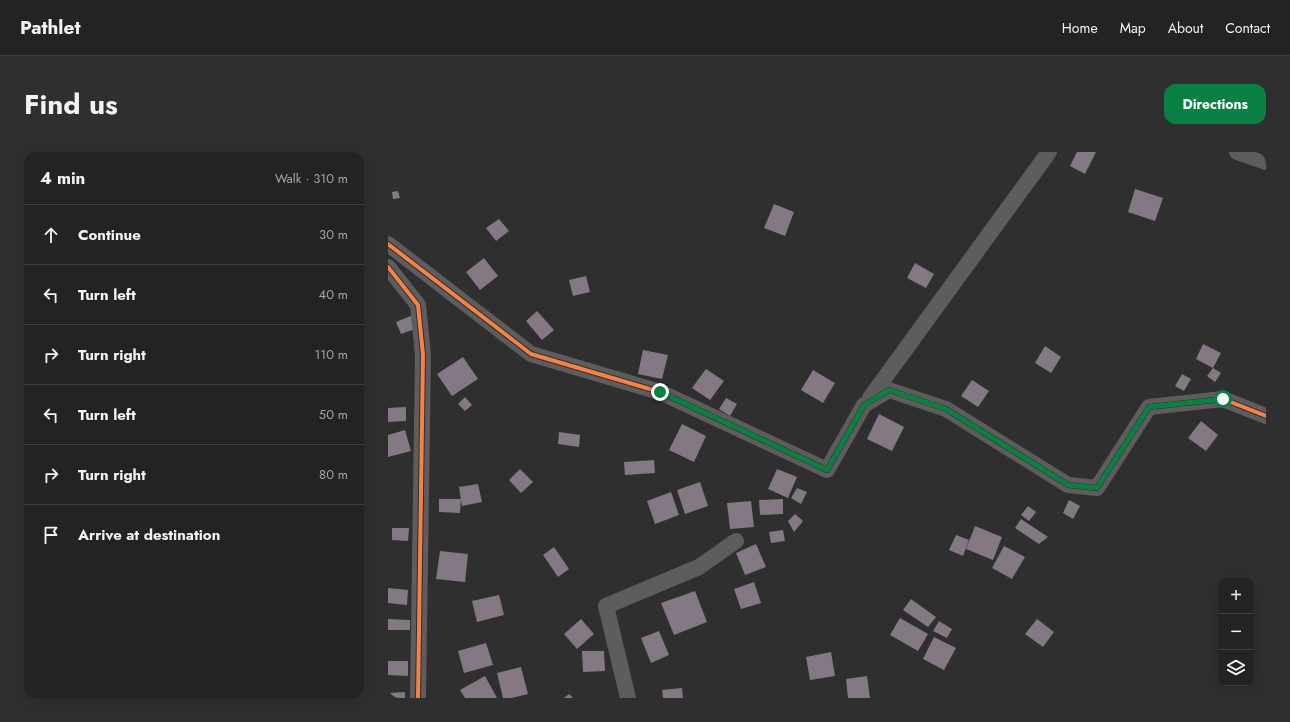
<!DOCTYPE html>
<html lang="en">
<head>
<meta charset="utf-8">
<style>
	:root { --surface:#232323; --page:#2f2f30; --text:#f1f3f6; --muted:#a3a4a6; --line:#404041; --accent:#0b8043 }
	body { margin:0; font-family:Jost,sans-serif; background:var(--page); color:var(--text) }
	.controls { position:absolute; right:12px; bottom:12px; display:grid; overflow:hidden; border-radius:8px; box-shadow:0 4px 16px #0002 }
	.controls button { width:36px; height:36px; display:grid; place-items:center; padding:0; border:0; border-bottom:1px solid var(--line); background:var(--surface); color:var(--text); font:20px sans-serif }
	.stop { position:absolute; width:12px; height:12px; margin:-9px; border:3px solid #0b8043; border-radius:50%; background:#fff }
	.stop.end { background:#0b8043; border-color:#fff; box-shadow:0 1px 4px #0008 }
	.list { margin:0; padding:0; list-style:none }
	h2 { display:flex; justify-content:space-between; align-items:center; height:52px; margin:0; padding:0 16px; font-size:17px }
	h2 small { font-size:13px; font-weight:400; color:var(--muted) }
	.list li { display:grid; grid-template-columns:26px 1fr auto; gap:12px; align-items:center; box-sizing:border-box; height:60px; padding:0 16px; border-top:1px solid var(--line) }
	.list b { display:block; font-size:15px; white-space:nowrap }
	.list em { font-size:13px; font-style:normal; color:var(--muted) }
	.icon { flex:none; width:22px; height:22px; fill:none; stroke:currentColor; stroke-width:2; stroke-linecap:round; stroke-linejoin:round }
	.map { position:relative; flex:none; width:878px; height:546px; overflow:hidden; border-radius:12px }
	header { display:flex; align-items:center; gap:24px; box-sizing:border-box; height:56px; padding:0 20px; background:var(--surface); border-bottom:1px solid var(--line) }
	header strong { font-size:19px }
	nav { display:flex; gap:22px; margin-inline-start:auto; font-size:14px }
	.intro { display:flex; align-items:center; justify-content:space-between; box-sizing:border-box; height:96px; padding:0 24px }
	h1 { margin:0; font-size:28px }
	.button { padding:10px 18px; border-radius:12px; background:var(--accent); color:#fff; font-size:14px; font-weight:700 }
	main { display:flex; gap:24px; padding:0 24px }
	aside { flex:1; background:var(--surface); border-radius:12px; box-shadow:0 4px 16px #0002 }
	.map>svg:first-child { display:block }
	.building { fill:#847884 }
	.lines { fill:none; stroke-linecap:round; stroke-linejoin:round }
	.street { stroke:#5d5d5d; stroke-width:16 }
	.cycleway-casing { stroke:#302e30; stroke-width:6 }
	.cycleway { stroke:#f48246; stroke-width:4 }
	.route { stroke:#0b8043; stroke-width:5 }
</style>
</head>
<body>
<header>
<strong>Pathlet</strong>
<nav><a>Home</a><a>Map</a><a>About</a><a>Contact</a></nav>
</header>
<div class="intro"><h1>Find us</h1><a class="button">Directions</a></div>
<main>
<aside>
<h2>4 min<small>Walk · 310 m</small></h2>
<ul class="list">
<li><svg class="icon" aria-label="ahead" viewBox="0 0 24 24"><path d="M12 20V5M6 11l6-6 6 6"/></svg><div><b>Continue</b></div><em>30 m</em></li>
<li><svg class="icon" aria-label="left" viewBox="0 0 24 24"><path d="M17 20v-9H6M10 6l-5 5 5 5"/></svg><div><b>Turn left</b></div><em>40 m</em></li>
<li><svg class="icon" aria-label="right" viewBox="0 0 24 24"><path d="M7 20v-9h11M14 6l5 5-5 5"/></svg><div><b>Turn right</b></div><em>110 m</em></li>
<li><svg class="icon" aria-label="left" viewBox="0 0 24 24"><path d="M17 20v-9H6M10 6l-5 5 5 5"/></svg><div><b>Turn left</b></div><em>50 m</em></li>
<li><svg class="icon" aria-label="right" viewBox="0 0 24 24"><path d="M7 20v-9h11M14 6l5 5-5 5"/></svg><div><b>Turn right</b></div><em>80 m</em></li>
<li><svg class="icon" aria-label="arrive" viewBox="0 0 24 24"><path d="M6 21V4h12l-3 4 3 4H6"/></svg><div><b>Arrive at destination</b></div></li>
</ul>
</aside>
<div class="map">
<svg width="878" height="546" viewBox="0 0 878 546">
	<rect width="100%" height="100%" fill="#2f2f2f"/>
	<!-- building -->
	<g class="building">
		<polygon points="689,0 708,0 697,22 682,14"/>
		<polygon points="747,37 775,46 767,69 740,60"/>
		<polygon points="10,39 12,46 5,47 4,40"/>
		<polygon points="386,52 406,60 397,84 376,76"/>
		<polygon points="111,67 121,79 108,89 98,76"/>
		<polygon points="96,106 110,124 92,138 78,120"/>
		<polygon points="527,111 546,122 538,136 519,126"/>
		<polygon points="198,124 202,140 185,144 181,128"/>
		<polygon points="149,159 166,178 154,188 138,169"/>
		<polygon points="25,163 30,176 13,182 8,170"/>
		<polygon points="815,192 833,201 825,216 808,207"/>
		<polygon points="657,194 673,205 663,221 647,211"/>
		<polygon points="255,198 280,203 274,227 250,222"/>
		<polygon points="75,205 90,227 64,244 49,222"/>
		<polygon points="825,216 833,221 827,230 819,224"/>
		<polygon points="318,217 336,229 322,248 304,236"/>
		<polygon points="425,218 447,231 435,251 413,238"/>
		<polygon points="794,222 803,227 796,239 787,234"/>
		<polygon points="584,228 601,239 590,255 573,244"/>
		<polygon points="77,245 84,253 77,259 70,252"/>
		<polygon points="338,246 349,252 342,264 331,257"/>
		<polygon points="18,255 18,269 0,270 0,256"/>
		<polygon points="491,262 516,275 504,299 479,287"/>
		<polygon points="813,269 830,283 818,299 800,286"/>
		<polygon points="294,272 318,284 306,310 281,298"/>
		<polygon points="17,278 23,299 0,305 0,283"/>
		<polygon points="171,280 192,283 191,295 170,292"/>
		<polygon points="266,308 267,321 237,323 236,310"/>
		<polygon points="132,317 145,330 133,341 121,328"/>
		<polygon points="389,317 409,325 400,346 380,337"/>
		<polygon points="312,330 320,354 297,362 289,338"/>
		<polygon points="90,332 94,350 74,354 71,335"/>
		<polygon points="409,336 419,340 413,352 403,346"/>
		<polygon points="283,340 291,363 267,372 259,349"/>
		<polygon points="51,347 73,347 72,361 51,360"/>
		<polygon points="395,347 395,362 372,363 371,348"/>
		<polygon points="681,348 692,354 685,367 675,361"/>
		<polygon points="363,349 366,375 342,377 339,351"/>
		<polygon points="640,354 648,360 641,369 633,363"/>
		<polygon points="407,362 415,369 406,380 400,369"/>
		<polygon points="633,367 660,385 651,392 627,376"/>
		<polygon points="587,374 614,385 605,408 578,397"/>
		<polygon points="4,376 21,376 20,389 4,388"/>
		<polygon points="395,378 397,389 383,391 381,380"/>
		<polygon points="568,383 581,388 575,404 561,398"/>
		<polygon points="368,392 378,415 357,423 348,401"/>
		<polygon points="616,394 637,405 624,427 604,416"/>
		<polygon points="166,395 181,417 170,425 155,403"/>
		<polygon points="52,399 80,402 77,430 48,427"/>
		<polygon points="366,430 373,451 353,457 346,437"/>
		<polygon points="0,436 20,438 19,453 0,451"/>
		<polygon points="307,439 319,470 286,483 273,451"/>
		<polygon points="111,443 116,463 89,470 84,449"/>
		<polygon points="523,447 548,465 540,475 515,458"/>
		<polygon points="512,466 540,482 530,499 502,483"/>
		<polygon points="0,467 22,468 22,478 0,478"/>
		<polygon points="193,467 206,482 189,497 176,482"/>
		<polygon points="649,467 666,480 655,495 637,482"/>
		<polygon points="551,469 564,477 559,486 545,479"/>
		<polygon points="271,479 281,503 263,511 253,486"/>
		<polygon points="546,485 568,496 556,518 535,507"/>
		<polygon points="98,491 105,513 76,521 70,499"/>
		<polygon points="194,499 216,499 217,519 195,520"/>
		<polygon points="443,500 447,524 422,528 418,505"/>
		<polygon points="0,509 20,509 20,524 0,523"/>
		<polygon points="133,515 140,542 124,546 115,546 109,521"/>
		<polygon points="97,524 109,546 77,546 72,538"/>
		<polygon points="479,524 482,546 460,546 458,527"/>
		<polygon points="294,536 295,546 275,546 274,538"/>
		<polygon points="17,540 17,546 0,546 0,541"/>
		<polygon points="181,542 185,546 176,546"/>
	</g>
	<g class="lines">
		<!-- street -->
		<g class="street">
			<polyline points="849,0 878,10"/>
			<polyline points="0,92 143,202 272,240 439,318 476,253 501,238 558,257 680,333 709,336 761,255 835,247 878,264"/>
			<polyline points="0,115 30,153 35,203 30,546"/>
			<polyline points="482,246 661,0"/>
			<polyline points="240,546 218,454 311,415 348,389"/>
		</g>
		<defs>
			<g id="cycleway">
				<polyline points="0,92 143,202 272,240 439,318 476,253 501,238 558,257 680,333 709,336 761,255 835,247 878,264"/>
				<polyline points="0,115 30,153 35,203 30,546"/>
			</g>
		</defs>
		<!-- cycleway casing -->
		<use href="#cycleway" class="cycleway-casing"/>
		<!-- cycleway -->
		<use href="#cycleway" class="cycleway"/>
	</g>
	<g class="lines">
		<!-- route -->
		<polyline class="route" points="272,240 439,318 476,253 501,238 558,257 680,333 709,336 761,255 835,247"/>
	</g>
</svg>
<div class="controls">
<button>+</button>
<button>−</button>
<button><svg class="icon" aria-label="layers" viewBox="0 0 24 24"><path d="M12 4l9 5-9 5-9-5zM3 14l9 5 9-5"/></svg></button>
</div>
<div class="stop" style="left:835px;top:247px"></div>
<div class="stop end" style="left:272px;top:240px"></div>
</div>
</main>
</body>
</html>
